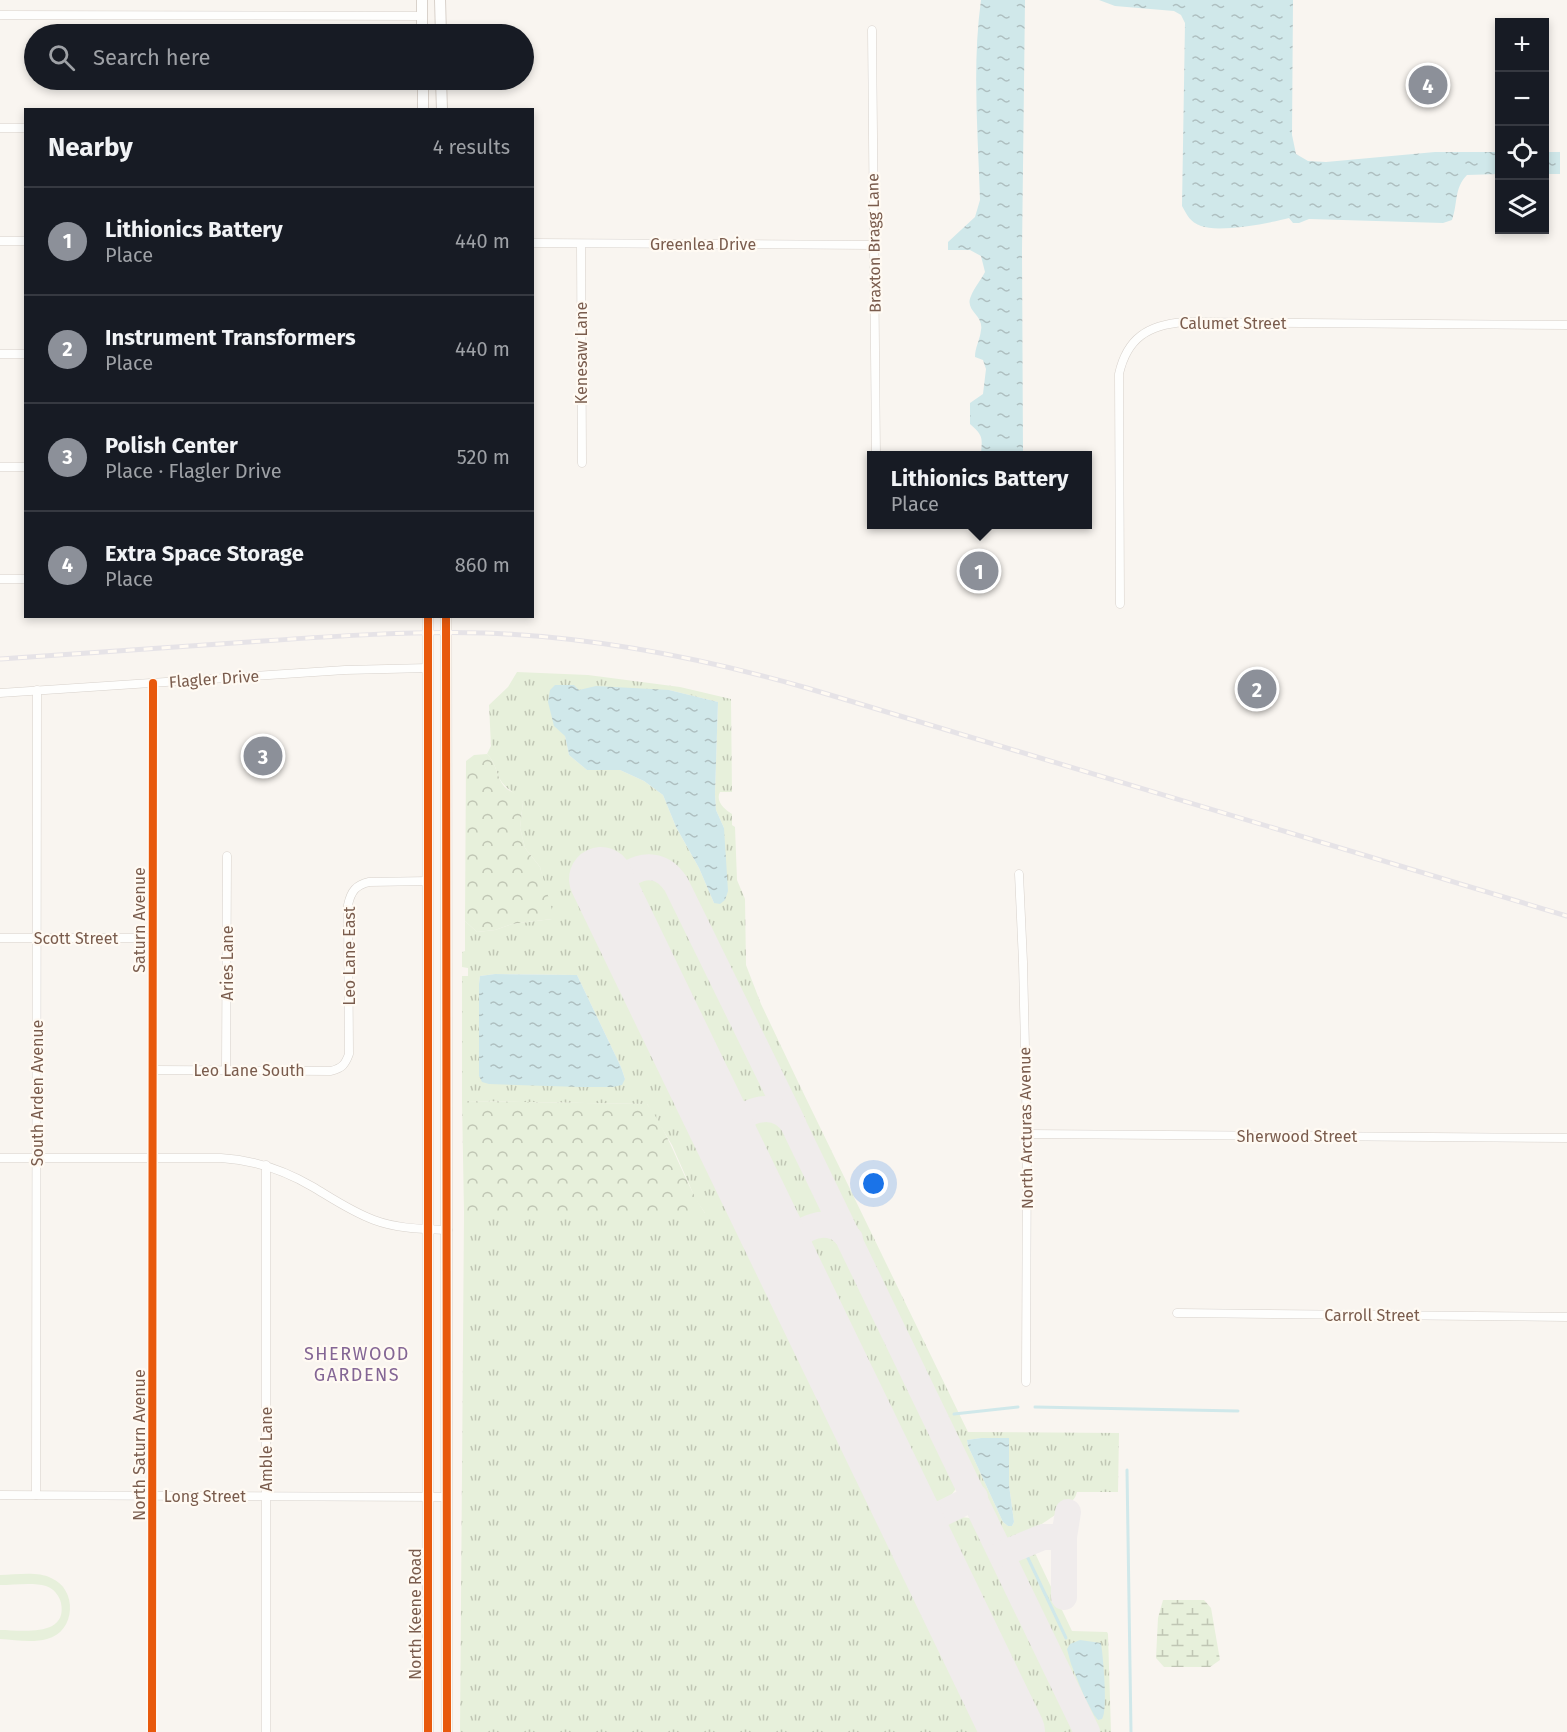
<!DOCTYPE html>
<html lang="en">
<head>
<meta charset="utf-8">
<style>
	:root { --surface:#171b24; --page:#20242c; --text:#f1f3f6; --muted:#9ea1a6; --line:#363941; --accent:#8c9099 }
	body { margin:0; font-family:"Fira Sans",sans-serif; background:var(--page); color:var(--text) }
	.controls { position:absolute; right:18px; top:18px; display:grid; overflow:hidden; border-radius:0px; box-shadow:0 3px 9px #0003 }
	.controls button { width:54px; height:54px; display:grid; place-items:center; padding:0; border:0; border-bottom:2px solid var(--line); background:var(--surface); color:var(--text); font:30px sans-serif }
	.you { position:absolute; left:874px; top:1184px; width:21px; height:21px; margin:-15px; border:4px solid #fff; border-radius:50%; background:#1a73e8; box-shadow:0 0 0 9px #1a73e833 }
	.badge { display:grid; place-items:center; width:39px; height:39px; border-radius:50%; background:var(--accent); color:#fff; font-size:20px; font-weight:700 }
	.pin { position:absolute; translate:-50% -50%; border:3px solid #fff; box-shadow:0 2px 6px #0006 }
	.popup { position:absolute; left:867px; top:451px; width:225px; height:78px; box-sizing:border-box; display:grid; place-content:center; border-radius:0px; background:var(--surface); filter:drop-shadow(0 2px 4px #0005); font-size:20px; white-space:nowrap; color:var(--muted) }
	.popup b { font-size:22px; color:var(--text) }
	.popup::after { content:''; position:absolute; left:50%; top:100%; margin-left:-12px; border:12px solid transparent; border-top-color:var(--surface) }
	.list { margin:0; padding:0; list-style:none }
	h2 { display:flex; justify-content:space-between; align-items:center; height:78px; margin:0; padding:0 24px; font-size:26px }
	h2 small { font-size:20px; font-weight:400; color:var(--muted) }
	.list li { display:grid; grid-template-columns:39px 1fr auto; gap:18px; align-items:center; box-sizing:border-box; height:108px; padding:0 24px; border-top:2px solid var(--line) }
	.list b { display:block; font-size:22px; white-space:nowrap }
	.list p { margin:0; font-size:20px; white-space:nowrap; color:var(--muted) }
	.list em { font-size:20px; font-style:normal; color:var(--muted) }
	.icon { flex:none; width:33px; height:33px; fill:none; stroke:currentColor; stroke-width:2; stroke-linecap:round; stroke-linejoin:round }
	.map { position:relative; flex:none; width:1567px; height:1732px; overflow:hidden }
	.search { position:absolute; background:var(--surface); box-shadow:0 3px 9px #0003; left:24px; top:24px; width:510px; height:66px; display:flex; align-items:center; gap:15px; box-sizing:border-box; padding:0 21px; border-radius:33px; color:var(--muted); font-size:22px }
	.panel { position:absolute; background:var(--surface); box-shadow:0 3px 9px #0003; left:24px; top:108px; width:510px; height:510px; border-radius:0px }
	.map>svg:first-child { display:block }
	.grass { fill:url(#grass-tufts); fill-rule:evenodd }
	.forest { fill:url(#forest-crowns) }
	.wetland { fill:url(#wetland-marsh) }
	.park { fill:#e7f0db }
	.water { fill:url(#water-ripples) }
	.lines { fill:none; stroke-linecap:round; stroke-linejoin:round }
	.stream { stroke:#d0e8ea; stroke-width:3 }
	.taxiway { stroke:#f0ecec; stroke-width:26 }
	.runway { stroke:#f0ecec; stroke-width:64 }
	.street-casing { stroke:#d7d1cb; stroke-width:9 }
	.secondary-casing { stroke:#d9d2cb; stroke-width:12 }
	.street { stroke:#fefefd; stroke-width:8 }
	.secondary { stroke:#fefefd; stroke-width:10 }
	.rail-casing { stroke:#e6e3e7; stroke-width:5 }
	.rail { stroke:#fffaf3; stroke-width:3; stroke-dasharray:9; stroke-linecap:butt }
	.cycleway-casing { stroke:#fffaf3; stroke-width:11 }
	.cycleway { stroke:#e8590c; stroke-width:8 }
	.labels { text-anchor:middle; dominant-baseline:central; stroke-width:4.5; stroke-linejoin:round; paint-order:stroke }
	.street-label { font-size:16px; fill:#7a5c4d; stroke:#fffaf3 }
	.neighbourhood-label { font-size:18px; letter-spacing:1.5px; fill:#846695; stroke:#fffaf3 }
</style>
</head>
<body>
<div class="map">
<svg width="1567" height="1732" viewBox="0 0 1567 1732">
	<defs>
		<pattern id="grass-tufts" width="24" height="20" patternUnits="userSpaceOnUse" patternTransform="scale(1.5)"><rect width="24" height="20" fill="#e7f0db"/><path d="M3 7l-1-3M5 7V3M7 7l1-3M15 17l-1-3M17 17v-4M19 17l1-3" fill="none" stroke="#c0c6b4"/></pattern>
		<pattern id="forest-crowns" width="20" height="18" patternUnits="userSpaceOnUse" patternTransform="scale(1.5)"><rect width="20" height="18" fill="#e7f0db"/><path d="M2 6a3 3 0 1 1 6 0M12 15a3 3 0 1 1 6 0" fill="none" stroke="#c0c6b4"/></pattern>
		<pattern id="wetland-marsh" width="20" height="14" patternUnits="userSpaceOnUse" patternTransform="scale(1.5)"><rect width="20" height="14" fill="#e7f0db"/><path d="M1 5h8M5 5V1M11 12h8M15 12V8" fill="none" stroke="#c0c6b4"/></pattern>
		<pattern id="water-ripples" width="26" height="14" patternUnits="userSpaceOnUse" patternTransform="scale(1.5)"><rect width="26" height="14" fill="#d0e8ea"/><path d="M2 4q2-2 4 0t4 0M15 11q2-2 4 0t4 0" fill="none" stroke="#aebfc0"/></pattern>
	</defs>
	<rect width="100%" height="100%" fill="#f9f5f0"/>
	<!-- grass -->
	<g class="grass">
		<path d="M517 672 588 675 680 687 731 699 732 792H720C715 801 725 810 732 814V825L735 827 737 880 745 899 746 965 761 1004 800 1086 968 1432 1119 1433 1118 1492H1077C1076 1495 1075 1498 1073 1500 1067 1509 1018 1541 1010 1540 1007 1540 1004 1538 1001 1536L679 876C648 844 619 868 585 884L995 1732H460L464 1213H705L696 1200 672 1145 647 1104 462 1101V976H468V968L462 967V952L465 951V921L477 932 495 930 512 924 552 919 540 867 525 848 520 828 523 802C516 793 507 790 501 781 495 771 496 763 487 754L491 746 489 705 508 687ZM579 690H669L718 702 715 794 716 810 724 828 714 903 699 868 676 827 663 795 644 781 620 770H587L569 755 565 736ZM495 974 577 975 621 1067 625 1079 613 1087 479 1076V984L480 976ZM981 1438 1009 1439V1485L1014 1522 1012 1526H1008L1003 1522 968 1446 967 1440Z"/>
		<path d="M650 873 663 878 669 884 773 1100 748 1101 731 1109 627 894C626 879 636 874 650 873Z"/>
		<path d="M764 1118H771L787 1127 831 1216 812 1215 787 1225 745 1139C746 1126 752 1121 764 1118Z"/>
		<path d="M831 1233 844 1242 959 1481C951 1503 938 1506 917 1496L804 1262C805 1244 812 1234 831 1233Z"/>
		<path d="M960 1517 970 1518 979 1523 1080 1732H1031L941 1545C941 1530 945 1522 960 1517Z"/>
		<path d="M1030 1549 1034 1551 1072 1631 1107 1632 1108 1634 1111 1732H1095L1016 1570 1015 1563 1018 1555ZM1084 1696 1104 1698 1098 1720Z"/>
	</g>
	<!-- forest -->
	<g class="forest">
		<path d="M487 754C498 765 496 780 507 789 510 792 516 793 520 796L523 802 520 828 525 848 540 867 552 910V919L512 924 495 930 477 932 465 921 466 761 474 755Z"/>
		<path d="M462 1101 647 1104C672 1137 682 1179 705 1213H464Z"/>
	</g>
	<!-- wetland -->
	<polygon class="wetland" points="1163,1600 1204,1600 1211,1608 1220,1660 1210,1667 1164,1667 1156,1658 1158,1618"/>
	<!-- park -->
	<path class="park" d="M0 1575C16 1575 37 1571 51 1578 78 1589 76 1632 47 1639 33 1643 15 1640 0 1639V1630C20 1630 68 1638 61 1603 59 1595 54 1589 46 1586 33 1582 14 1585 0 1585Z"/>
	<!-- water -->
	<g class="water">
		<path d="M981 0H1025L1022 250 1023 455H981C982 438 984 436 970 424V403L983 394 986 369 983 360 975 357C975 347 980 340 981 330 984 315 964 311 971 296 974 288 981 280 985 272L981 256 970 250H948V242L975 217 980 200C978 134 972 66 981 0Z"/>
		<path d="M1099 0H1293L1292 135 1296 154 1308 161 1326 162 1435 152H1499V174L1467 175C1454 188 1458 203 1452 220L1443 223 1309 219 1299 223H1293L1289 218C1270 223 1219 233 1201 226 1190 222 1187 215 1182 206L1185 23 1181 15 1174 11 1115 6Z"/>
		<rect x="1545" y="152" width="15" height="22"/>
		<polygon points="555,685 574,685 579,690 596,686 669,690 718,702 715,794 716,810 724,828 728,891 725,900 720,904 714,903 699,868 676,827 663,795 644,781 620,770 587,770 569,755 565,736 554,726 548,702 550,690"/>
		<polygon points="495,974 577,975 621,1067 625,1079 622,1085 613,1087 580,1087 489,1084 482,1082 479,1076 479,984 480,976"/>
		<polygon points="981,1438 1009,1438 1009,1485 1014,1522 1012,1526 1008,1526 1003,1522 968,1446 967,1440"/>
		<path d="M1080 1640 1101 1643C1103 1656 1108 1710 1102 1719L1098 1720 1094 1715 1084 1696 1071 1664 1067 1649 1070 1644Z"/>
	</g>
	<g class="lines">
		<!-- stream -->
		<g class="stream">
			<polyline points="1035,1407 1238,1411"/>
			<polyline points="954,1414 1018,1407"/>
			<polyline points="1127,1470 1131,1732"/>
			<polyline points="1027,1556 1066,1638"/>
		</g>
		<!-- taxiway -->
		<g class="taxiway">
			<path d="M616 910C617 903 616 893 619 887 627 869 650 861 666 873 670 876 673 880 676 884L793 1123"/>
			<path d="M732 1149C733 1142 733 1132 737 1126 744 1110 768 1104 783 1114 786 1116 790 1120 793 1124L1087 1732"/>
			<path d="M790 1270C790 1264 789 1257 790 1251 794 1231 817 1220 835 1227 841 1229 846 1235 850 1239"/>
			<polyline points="913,1528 975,1497"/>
			<polyline points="1064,1537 1068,1512"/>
			<polyline points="1002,1554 1043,1537 1064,1537 1064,1597"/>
		</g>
		<!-- runway -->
		<polyline class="runway" points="601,879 1013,1732"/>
		<defs>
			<g id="street">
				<polyline points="0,15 422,16"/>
				<polyline points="872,30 876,456"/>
				<polyline points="0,128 26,128"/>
				<polyline points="0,241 26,241"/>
				<polyline points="532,243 874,245"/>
				<polyline points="581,244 582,463"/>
				<polyline points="0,354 26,354"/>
				<polyline points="0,467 26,467"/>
				<polyline points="0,579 26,579"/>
				<path d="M1120 604 1119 374C1127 338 1148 325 1184 322L1567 325"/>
				<polyline points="0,693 345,670 428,668"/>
				<polyline points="1019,874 1023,962 1027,1134 1026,1382"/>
				<polyline points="0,938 152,938"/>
				<path d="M153 1070 331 1071C342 1068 345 1065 349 1054L348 905C351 891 356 885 369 882L429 881"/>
				<polyline points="226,1070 227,856"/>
				<polyline points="1027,1134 1567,1138"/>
				<path d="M0 1158H221C254 1160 284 1170 313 1187 333 1199 352 1212 374 1220 398 1229 423 1229 448 1230"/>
				<polyline points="1177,1313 1567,1317"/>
				<polyline points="0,1495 447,1497"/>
				<polyline points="36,1495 37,690"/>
				<polyline points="152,1732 153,683"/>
				<polyline points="266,1732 266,1165"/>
			</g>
			<g id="secondary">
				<polyline points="422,0 422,34"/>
				<polyline points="440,0 441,34"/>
				<polyline points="423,80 423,110"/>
				<polyline points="441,80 442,110"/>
				<polyline points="428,616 428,1732"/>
				<polyline points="446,616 447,1732"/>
			</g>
		</defs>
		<!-- street casing -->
		<use href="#street" class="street-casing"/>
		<!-- secondary casing -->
		<use href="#secondary" class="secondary-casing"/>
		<!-- street -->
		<use href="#street" class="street"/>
		<!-- secondary -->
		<use href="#secondary" class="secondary"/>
		<defs>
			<path id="rail" d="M0 659C88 653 175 647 263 641 337 636 411 631 485 633 595 637 702 658 807 688L1567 916"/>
		</defs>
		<!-- rail casing -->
		<use href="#rail" class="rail-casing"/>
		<!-- rail -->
		<use href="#rail" class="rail"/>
		<defs>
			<g id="cycleway">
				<polyline points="428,616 428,1732"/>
				<polyline points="446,616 447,1732"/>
				<polyline points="152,1732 153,683"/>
			</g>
		</defs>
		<!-- cycleway casing -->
		<use href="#cycleway" class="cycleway-casing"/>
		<!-- cycleway -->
		<use href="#cycleway" class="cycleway"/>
	</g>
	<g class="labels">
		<!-- street labels -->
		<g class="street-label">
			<text transform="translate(874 243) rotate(-91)">Braxton Bragg Lane</text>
			<text x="703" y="244">Greenlea Drive</text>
			<text x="1233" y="323">Calumet Street</text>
			<text transform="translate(581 353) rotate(-90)">Kenesaw Lane</text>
			<text transform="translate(214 679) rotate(-4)">Flagler Drive</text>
			<text transform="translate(139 920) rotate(-90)">Saturn Avenue</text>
			<text x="76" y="938">Scott Street</text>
			<text transform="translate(349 956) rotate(-90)">Leo Lane East</text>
			<text transform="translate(227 963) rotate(-90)">Aries Lane</text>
			<text x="249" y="1070">Leo Lane South</text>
			<text transform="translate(37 1093) rotate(-90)">South Arden Avenue</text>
			<text transform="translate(1026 1128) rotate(-91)">North Arcturas Avenue</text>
			<text x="1297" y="1136">Sherwood Street</text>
			<text x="1372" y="1315">Carroll Street</text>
			<text transform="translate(139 1445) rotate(-90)">North Saturn Avenue</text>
			<text transform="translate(266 1449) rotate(-90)">Amble Lane</text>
			<text x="205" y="1496">Long Street</text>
			<text transform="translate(415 1614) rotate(-90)">North Keene Road</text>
		</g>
		<!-- neighbourhood labels -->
		<g class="neighbourhood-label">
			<text x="357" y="1354">SHERWOOD<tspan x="357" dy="21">GARDENS</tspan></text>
		</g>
	</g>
</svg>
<div class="controls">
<button>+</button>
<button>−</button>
<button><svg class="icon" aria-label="locate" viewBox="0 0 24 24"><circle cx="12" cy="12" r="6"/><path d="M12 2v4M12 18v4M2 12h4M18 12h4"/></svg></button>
<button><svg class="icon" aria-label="layers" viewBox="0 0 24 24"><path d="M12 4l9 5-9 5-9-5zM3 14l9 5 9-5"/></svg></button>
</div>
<div class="you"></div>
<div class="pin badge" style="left:979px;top:571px">1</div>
<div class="popup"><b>Lithionics Battery</b>Place</div>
<div class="pin badge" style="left:1257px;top:689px">2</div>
<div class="pin badge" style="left:263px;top:756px">3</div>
<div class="pin badge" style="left:1428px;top:85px">4</div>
<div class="search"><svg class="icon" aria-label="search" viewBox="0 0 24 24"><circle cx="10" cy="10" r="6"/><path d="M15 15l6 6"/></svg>Search here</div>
<section class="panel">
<h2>Nearby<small>4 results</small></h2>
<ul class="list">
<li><span class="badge">1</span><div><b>Lithionics Battery</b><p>Place</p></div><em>440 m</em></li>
<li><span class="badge">2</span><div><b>Instrument Transformers</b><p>Place</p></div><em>440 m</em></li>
<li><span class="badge">3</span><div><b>Polish Center</b><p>Place · Flagler Drive</p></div><em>520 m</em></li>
<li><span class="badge">4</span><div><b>Extra Space Storage</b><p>Place</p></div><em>860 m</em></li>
</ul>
</section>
</div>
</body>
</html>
